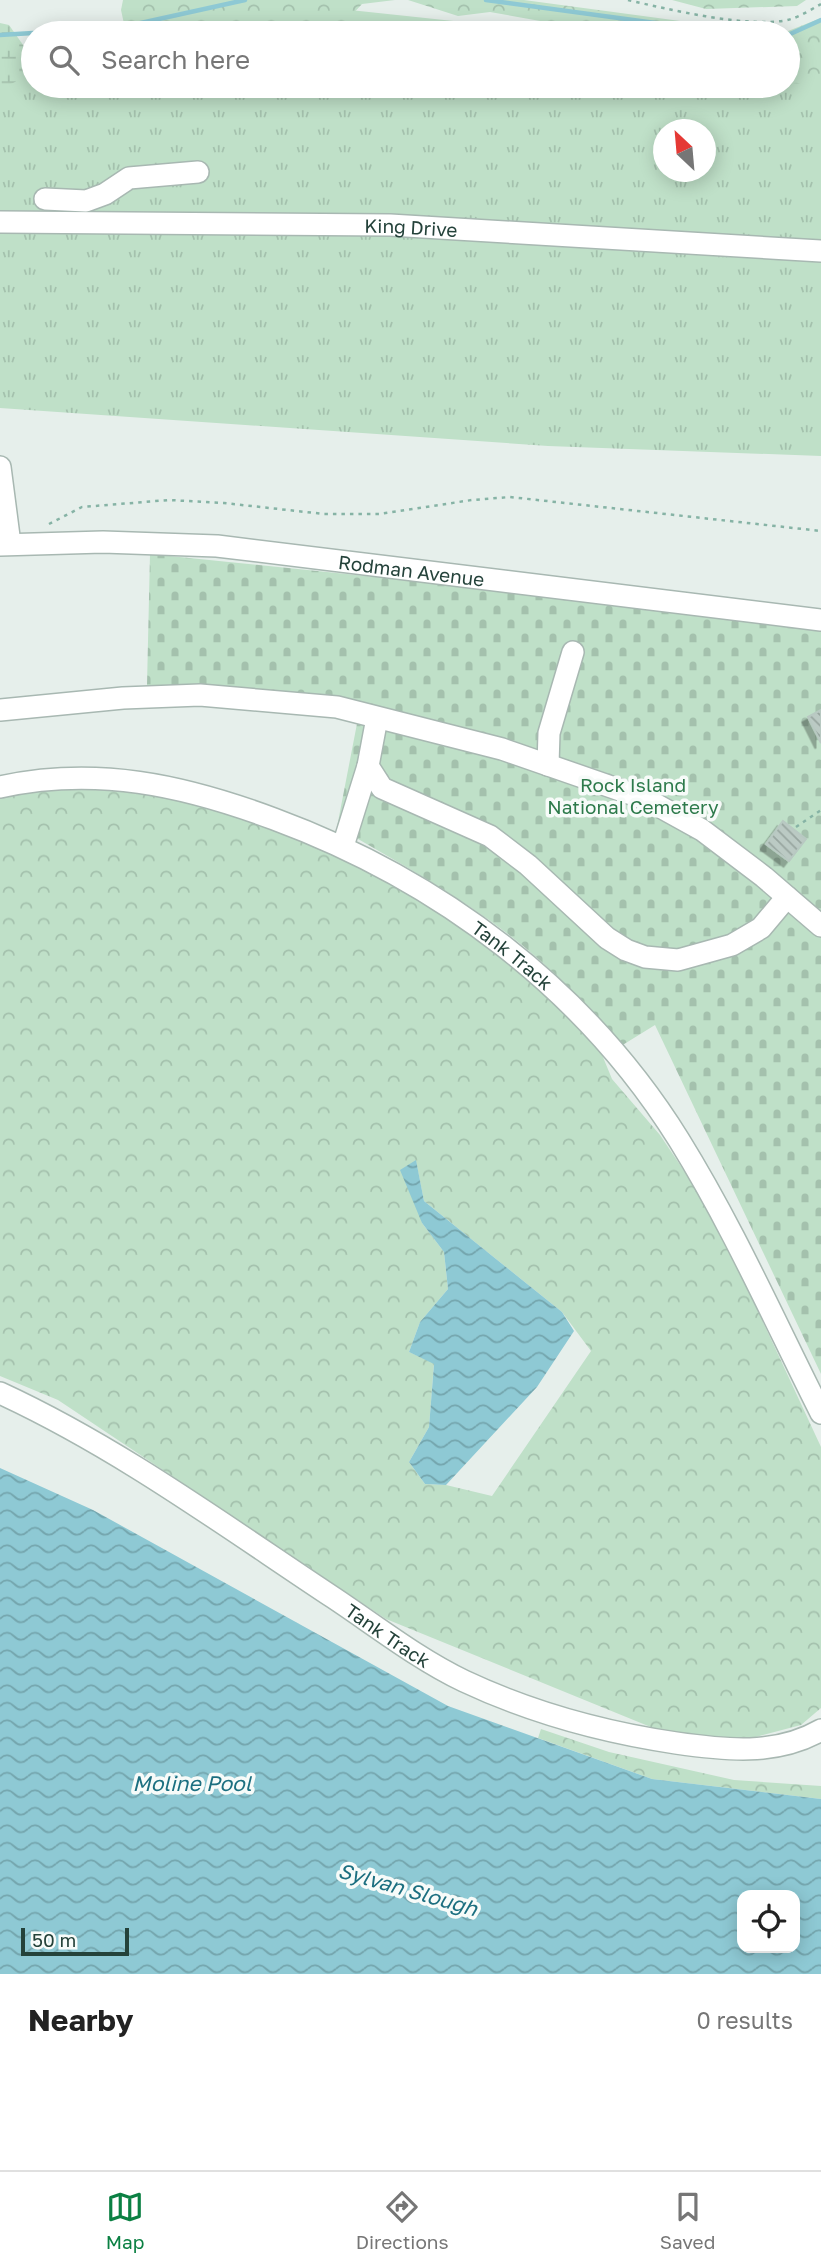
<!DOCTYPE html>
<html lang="en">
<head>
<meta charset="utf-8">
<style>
	:root { --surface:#fff; --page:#f6f6f6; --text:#222; --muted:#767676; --line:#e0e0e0; --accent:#0b8043 }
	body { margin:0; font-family:"Golos Text",sans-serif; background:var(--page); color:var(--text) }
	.controls { position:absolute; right:21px; bottom:21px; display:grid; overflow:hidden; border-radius:14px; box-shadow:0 4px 18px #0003 }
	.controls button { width:63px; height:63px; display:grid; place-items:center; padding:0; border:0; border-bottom:2px solid var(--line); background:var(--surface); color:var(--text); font:35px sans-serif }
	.compass { position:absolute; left:653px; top:119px; width:63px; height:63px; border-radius:50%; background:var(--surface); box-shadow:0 4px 18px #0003; rotate:334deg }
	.scale { position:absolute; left:21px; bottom:18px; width:108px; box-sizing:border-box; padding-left:7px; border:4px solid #24423a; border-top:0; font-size:19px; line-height:24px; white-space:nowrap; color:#24423a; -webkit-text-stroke:5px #f7fbf9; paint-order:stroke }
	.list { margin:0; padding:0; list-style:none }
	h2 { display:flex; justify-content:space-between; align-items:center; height:91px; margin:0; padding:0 28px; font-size:30px }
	h2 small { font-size:23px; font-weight:400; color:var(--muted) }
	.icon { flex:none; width:38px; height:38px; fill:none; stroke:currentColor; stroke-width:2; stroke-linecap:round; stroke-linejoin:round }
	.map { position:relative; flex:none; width:821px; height:1974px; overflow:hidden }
	.search { position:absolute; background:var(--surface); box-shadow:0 4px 18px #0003; left:21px; right:21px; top:21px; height:77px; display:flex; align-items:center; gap:18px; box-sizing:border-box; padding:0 24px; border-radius:38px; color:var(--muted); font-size:26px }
	.sheet { height:196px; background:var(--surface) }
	nav { display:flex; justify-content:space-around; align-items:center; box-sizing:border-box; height:98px; border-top:2px solid var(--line); background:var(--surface); font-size:19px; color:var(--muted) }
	nav a { display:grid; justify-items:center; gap:4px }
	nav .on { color:var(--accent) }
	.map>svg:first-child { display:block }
	.grass { fill:url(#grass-tufts); fill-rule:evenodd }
	.forest { fill:url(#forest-crowns); fill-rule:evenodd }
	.wetland { fill:url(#wetland-marsh) }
	.cemetery { fill:url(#cemetery-stones) }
	.water { fill:url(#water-waves); fill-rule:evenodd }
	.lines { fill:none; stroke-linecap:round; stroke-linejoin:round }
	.stream { stroke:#8ec9d4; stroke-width:4.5 }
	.building { fill:url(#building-back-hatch); stroke:#b8c9c2; stroke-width:2; filter:url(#shadow) }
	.minor-casing { stroke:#a8b8b2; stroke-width:24 }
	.path { stroke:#86b3a5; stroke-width:2.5; stroke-dasharray:3.5 5; stroke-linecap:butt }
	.minor { stroke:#fff; stroke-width:21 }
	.labels { text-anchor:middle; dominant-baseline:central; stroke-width:7; stroke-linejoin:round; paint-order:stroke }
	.street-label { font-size:19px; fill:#24423a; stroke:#f7fbf9 }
	.park-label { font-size:19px; fill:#2d7a4b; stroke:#f7fbf9 }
	.water-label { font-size:21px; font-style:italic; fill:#1c6f80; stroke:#f7fbf9 }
</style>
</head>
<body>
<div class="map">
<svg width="821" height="1974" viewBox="0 0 821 1974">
	<defs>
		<pattern id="grass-tufts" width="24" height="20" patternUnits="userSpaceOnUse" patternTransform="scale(1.75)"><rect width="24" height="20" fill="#bfe0c8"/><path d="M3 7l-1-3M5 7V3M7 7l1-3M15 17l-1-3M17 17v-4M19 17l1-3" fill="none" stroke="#a4c1ad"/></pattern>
		<pattern id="forest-crowns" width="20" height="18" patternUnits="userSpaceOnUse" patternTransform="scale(1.75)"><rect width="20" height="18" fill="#bfe0c8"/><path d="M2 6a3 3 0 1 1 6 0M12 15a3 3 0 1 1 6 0" fill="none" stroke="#a4c1ad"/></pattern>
		<pattern id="wetland-marsh" width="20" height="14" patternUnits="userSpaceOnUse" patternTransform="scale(1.75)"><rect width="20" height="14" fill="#bfe0c8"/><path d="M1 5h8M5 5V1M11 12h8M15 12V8" fill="none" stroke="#a4c1ad"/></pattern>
		<pattern id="cemetery-stones" width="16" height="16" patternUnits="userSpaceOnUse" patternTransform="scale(1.75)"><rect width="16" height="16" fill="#bfe0c8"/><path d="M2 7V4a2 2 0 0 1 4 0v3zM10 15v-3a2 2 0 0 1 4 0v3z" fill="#a4c1ad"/></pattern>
		<pattern id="water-waves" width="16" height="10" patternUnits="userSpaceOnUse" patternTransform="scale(1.75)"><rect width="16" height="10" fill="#8ec9d4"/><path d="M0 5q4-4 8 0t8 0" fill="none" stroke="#74a5ad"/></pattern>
		<pattern id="building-back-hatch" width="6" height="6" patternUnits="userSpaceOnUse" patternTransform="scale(1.75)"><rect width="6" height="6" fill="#bbcac4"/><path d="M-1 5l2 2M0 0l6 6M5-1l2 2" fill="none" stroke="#98a6a0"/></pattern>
		<filter id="shadow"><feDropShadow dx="-5.5" dy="5.5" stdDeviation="0" flood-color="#0004"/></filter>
	</defs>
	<rect width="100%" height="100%" fill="#e6efeb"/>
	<!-- grass -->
	<g class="grass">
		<polygon points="350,10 567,33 186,33"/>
		<path d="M821 26V456L548 446 0 408V60L33 56V86H788V34ZM664 130H706V172H664Z"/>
	</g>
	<!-- forest -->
	<g class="forest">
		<polygon points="123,0 395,0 362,4 335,33 126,33 121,10"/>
		<polygon points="408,0 524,0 770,33 607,33 490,12 458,16"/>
		<polygon points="672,0 806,0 797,6 706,9"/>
		<polygon points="821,18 821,85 788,83 788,33 783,33"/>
		<path d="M75 787 128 789 175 796 232 814 379 871 511 959 596 1040 612 1079 660 1135 713 1214 821 1447V1708L801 1725 737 1742 658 1730 386 1619 58 1400 0 1376V796ZM416 1161 424 1201 562 1312 591 1351 492 1496 446 1485 425 1484 409 1462 429 1427 434 1363 409 1352 420 1322 448 1289 444 1252 422 1223Z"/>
		<polygon points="541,1729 609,1752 734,1780 821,1786 821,1799 652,1779 538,1738"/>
	</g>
	<!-- wetland -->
	<polygon class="wetland" points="0,23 9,25 28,52 30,75 0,89"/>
	<!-- cemetery -->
	<path class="cemetery" d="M150 554 405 580 821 631V1374L655 1025 621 1046C604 1026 586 1005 567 986 502 919 417 873 337 827L361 703 147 685Z"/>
	<!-- water -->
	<g class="water">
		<polygon points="416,1160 424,1201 562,1312 574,1331 537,1387 446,1485 425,1484 409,1462 429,1427 434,1364 409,1352 420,1322 448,1289 444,1252 422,1223 400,1170"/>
		<path d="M0 1468 93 1510 448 1706 652 1779 821 1799V1974H0ZM795 1895V1948H742V1895Z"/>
	</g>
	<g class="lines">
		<!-- stream -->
		<g class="stream">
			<polyline points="486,0 729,33"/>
			<polyline points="35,33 118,28 245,0"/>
			<polyline points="0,35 33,33"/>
			<polyline points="788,35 821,20"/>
		</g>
	</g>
	<!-- building -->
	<g class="building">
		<polygon points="821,710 821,743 808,717"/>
		<polygon points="783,821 806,839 789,861 766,844"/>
	</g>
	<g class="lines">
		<defs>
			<g id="minor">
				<polyline points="45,199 86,201 105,194 129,178 198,172"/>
				<path id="s1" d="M0 222 390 225 821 251"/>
				<polyline points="0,467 10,544"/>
				<path id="s2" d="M0 545 103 542 217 546 821 620"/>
				<polyline points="0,710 123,698 200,695 337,707 502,749 646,799 702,830 764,877 821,926"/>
				<polyline points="377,718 368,766 382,788 490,836 528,865 607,938 626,950 645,957 678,960 732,945 761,928 787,897"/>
				<polyline points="548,765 549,733 573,652"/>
				<path id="s3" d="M0 787C96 766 183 785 274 819 439 880 585 989 679 1140 733 1227 775 1322 821 1413"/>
				<polyline points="343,846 368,766"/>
				<path id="s4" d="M0 1393C119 1448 225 1526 334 1598 376 1626 418 1659 464 1681 532 1713 602 1732 676 1743 725 1750 776 1756 821 1730"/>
			</g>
		</defs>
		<!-- minor casing -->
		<use href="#minor" class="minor-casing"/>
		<!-- path -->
		<g class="path">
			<path d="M628 0C666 9 755 30 791 19 801 16 812 9 821 4"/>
			<polyline points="49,524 82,507 169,500 224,503 324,514 379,514 472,500 510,497 821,531"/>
			<polyline points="796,827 821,810"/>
		</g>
		<!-- minor -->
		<use href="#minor" class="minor"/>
	</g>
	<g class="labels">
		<!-- street labels -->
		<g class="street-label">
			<text stroke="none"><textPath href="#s1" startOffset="411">King Drive</textPath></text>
			<text stroke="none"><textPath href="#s2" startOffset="413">Rodman Avenue</textPath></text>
			<text stroke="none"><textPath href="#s3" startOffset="556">Tank Track</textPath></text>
			<text stroke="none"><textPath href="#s4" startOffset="458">Tank Track</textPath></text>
		</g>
		<!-- park labels -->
		<g class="park-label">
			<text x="633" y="784">Rock Island<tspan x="633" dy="22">National Cemetery</tspan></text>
		</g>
		<!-- water labels -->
		<g class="water-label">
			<text x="192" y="1783">Moline Pool</text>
			<text transform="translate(408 1889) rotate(16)">Sylvan Slough</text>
		</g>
	</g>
</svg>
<div class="controls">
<button><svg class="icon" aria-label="locate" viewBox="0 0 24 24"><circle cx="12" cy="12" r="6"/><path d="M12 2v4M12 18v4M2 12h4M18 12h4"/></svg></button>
</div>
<svg class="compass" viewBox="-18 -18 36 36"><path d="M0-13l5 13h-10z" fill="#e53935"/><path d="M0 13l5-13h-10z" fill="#767676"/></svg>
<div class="scale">50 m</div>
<div class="search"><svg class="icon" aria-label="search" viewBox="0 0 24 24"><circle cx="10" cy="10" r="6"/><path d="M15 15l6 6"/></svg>Search here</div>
</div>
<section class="sheet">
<h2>Nearby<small>0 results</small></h2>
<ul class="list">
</ul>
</section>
<nav>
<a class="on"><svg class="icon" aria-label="map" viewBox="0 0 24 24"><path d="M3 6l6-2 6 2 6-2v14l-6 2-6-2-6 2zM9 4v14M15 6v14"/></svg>Map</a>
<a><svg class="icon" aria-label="directions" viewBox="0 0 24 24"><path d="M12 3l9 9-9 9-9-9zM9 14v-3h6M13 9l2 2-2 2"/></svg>Directions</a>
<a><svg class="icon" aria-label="saved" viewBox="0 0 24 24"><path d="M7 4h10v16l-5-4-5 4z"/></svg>Saved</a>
</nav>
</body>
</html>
